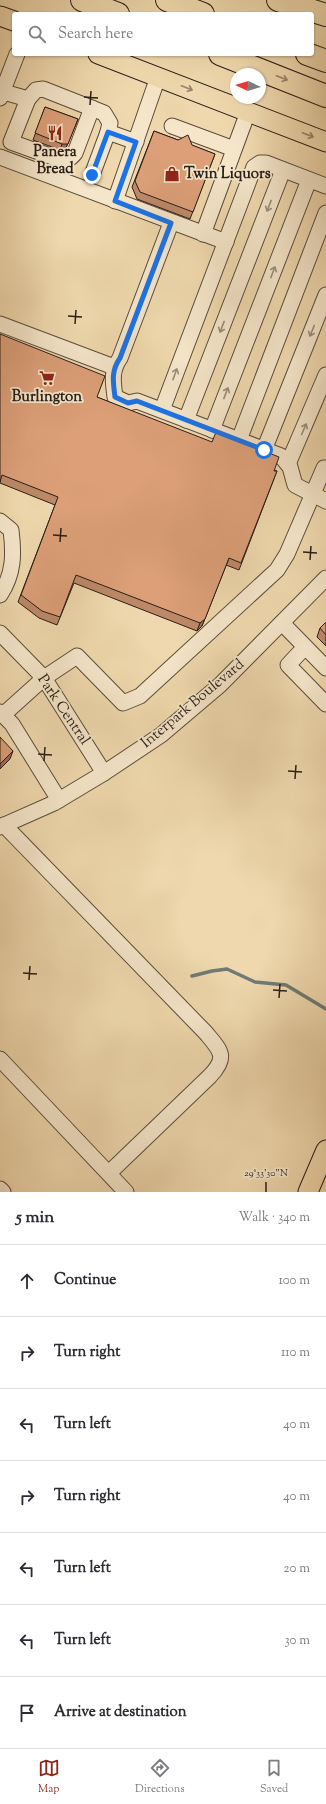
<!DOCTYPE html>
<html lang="en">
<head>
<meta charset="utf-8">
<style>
	:root { --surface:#fff; --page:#f2f2f3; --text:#2b2b33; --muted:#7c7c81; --line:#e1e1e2; --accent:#8f2418 }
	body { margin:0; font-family:"Sorts Mill Goudy",serif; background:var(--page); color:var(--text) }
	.compass { position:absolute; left:230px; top:68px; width:36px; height:36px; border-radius:50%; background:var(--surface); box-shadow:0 1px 3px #0004; rotate:274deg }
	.stop { position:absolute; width:12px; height:12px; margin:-9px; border:3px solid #1a73e8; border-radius:50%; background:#fff }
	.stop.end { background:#1a73e8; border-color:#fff; box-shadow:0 1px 4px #0008 }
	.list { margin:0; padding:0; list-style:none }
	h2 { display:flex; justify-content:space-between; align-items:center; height:52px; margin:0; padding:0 16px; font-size:17px }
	h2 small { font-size:13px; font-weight:400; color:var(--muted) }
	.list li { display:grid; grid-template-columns:26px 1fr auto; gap:12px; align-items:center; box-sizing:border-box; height:72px; padding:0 16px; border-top:1px solid var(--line) }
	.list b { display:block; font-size:15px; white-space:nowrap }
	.list em { font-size:13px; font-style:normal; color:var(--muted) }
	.icon { flex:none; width:22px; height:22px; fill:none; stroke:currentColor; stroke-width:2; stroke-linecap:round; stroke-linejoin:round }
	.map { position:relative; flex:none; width:326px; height:1192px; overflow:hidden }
	.search { position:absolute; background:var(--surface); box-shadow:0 1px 3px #0004; left:12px; right:12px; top:12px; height:44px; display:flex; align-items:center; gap:10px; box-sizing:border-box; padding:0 14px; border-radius:4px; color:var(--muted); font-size:15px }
	.sheet { height:556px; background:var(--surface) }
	nav { display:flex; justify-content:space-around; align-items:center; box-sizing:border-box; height:56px; border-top:1px solid var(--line); background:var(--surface); font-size:11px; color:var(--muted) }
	nav a { display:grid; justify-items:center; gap:2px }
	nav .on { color:var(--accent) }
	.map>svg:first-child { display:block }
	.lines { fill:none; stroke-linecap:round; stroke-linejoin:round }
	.stream { stroke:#707a77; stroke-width:3.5 }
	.minor-casing { stroke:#5a4c3d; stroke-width:17 }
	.major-casing { stroke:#291e18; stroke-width:21 }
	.highway-casing { stroke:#291e18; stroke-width:24 }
	.minor { stroke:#f5e6ca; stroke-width:15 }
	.major { stroke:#efd8ad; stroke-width:19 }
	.highway { stroke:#efd8ad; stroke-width:22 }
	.wall { fill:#bd8967; stroke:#291e18 }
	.shaded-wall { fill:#9a6f54; stroke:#291e18 }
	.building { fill:#dc9f78; stroke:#291e18 }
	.oneway { stroke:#96846a }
	.oneway2 { stroke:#998c7a }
	.route { stroke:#1a73e8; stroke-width:5 }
	.ticks { fill:none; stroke:#291e18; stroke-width:1.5 }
	.labels { text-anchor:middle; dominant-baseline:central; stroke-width:3.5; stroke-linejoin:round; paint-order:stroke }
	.poi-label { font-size:15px; font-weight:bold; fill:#291e18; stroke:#f5e6ca }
	.street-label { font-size:15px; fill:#291e18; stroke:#f5e6ca }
	.ticks-label { font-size:10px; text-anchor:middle; fill:#291e18; stroke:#f5e6ca; stroke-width:3.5; stroke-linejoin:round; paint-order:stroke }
</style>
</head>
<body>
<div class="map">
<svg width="326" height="1192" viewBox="0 0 326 1192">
	<rect width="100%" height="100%" fill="#efd8ad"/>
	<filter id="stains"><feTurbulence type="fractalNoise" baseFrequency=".005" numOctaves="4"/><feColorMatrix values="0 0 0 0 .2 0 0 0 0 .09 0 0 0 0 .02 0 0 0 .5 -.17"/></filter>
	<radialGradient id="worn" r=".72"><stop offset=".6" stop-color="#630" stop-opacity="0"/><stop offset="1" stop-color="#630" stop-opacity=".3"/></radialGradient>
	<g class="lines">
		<!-- stream -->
		<polyline class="stream" points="192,976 212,971 227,969 255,982 286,985 326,1009"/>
		<defs>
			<g id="minor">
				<polyline points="0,91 28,99 36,90 43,89 104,113 110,123 108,132 136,142"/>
				<polyline points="0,98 17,54"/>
				<path d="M28 99 11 142 58 159C66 160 70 160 75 153L92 108"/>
				<polyline points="172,126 234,149"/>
				<polyline points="0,157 226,242"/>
				<polyline points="92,175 108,132"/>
				<polyline points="115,201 158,77"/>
				<path d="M171 223 120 358C111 371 113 381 115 397L128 403 137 401 281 456 290 467 295 485 326 501"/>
				<polyline points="203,234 248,112"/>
				<polyline points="0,324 114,367"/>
				<polyline points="162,410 254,167 260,163 266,163 326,186"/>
				<polyline points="186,420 283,170"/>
				<polyline points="212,430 309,180"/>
				<polyline points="239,440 326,213"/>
				<polyline points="264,450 326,295"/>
				<polyline points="288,464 326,375"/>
				<path d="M0 521 11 530C14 554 14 574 0 595"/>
				<polyline points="282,623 326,668"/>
				<polyline points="0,633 44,678 104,773"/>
				<polyline points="305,647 288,665 326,704"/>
				<polyline points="0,712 12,724 59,800"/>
				<polyline points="3,715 44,678 77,656 123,703 140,696 277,570 287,554 324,468 326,468"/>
				<path d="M4 825 206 1033C221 1051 228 1057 210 1076L109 1173"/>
				<polyline points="0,827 54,803 104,773 161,735 220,685 326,578"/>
				<polyline points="0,1059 126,1192"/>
				<polyline points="0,1189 3,1192"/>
			</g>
			<g id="major">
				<polyline points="0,16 14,21"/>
				<polyline points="98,54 326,142"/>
				<polyline points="308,1192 326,1150"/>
			</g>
			<g id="highway">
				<polyline points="82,0 118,14"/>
				<polyline points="167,0 203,14"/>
				<polyline points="278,0 326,15"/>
				<polyline points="220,54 326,96"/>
				<polyline points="307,54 326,61"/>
			</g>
		</defs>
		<!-- minor casing -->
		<use href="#minor" class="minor-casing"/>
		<!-- major casing -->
		<use href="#major" class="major-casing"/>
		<!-- highway casing -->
		<use href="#highway" class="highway-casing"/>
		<!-- minor -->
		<use href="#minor" class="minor"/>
		<!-- major -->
		<use href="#major" class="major"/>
		<!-- highway -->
		<use href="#highway" class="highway"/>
	</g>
	<!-- wall -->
	<g class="wall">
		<polygon points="45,107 78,119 65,150 60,150 33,140"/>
		<polygon points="154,131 215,154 190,219 137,199 132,187"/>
		<polygon points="0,334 97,397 277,471 239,570 226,565 202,626 197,631 74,583 57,625 39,618 18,602 55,505 0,483"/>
		<polygon points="326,622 326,646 317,637 320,628"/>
	</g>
	<!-- shaded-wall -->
	<g class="shaded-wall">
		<polygon points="78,119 65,150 60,150 62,144"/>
		<polygon points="229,558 202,626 197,631 200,623"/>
		<polygon points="13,751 10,759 0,769 0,764"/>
	</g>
	<!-- building -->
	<g class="building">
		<polygon points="45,107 78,119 68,144 62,144 35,133"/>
		<polygon points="154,131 178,140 188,135 192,145 215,154 193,212 140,192 135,181"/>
		<polygon points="0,334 105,376 97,397 212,442 216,432 279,457 274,471 277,471 241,563 229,558 205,619 200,623 76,575 60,617 42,611 21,595 58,497 2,475 0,482"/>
		<polygon points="326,622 326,635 320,628"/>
		<polygon points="0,737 13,751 0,764"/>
	</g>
	<!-- one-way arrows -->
	<defs><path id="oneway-shaft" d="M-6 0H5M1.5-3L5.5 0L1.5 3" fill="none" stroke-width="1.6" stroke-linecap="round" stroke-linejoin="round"/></defs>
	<g class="oneway">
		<use href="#oneway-shaft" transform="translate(282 78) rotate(21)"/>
		<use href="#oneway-shaft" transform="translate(187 88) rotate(21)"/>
		<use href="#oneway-shaft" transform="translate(308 135) rotate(21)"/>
	</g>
	<g class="oneway2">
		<use href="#oneway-shaft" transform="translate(269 206) rotate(111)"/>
		<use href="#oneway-shaft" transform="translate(273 272) rotate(-69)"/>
		<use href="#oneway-shaft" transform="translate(222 327) rotate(111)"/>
		<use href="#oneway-shaft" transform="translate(312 331) rotate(112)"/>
		<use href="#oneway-shaft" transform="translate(175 374) rotate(-70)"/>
		<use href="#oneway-shaft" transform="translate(226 393) rotate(-69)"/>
		<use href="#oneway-shaft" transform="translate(304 429) rotate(-67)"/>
	</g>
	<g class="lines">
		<!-- route -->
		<path class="route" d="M92 175 108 132 136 142 115 201 171 223 120 358C111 371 113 381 115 397L128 403 137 401 264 450"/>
	</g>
	<!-- ticks -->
	<path class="ticks" d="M84 97 98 98M90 105 91 91M68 316 82 317M75 324 76 310M53 535 67 536M60 542 61 528M303 552 317 553M310 560 311 546M38 754 52 755M44 761 45 747M288 771 302 772M295 779 296 765M23 973 37 974M29 980 30 966M273 990 287 991M279 998 280 984M266 1192V1182"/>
	<!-- icons -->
	<defs>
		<symbol id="restaurant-bare" viewBox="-9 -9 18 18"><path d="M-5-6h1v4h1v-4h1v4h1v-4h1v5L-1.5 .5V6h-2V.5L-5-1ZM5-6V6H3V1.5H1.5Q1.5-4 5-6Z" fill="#8f2418" stroke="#f5e6ca" stroke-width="2.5" paint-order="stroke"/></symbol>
		<symbol id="shop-bare" viewBox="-9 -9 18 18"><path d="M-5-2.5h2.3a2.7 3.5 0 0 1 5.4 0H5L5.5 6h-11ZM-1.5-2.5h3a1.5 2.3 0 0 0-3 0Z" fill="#8f2418" stroke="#f5e6ca" stroke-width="2.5" paint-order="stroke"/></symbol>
		<symbol id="supermarket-bare" viewBox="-9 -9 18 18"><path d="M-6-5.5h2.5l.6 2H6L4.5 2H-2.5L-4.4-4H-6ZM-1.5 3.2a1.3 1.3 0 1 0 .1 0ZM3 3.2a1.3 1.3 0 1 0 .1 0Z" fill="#8f2418" stroke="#f5e6ca" stroke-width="2.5" paint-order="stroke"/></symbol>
	</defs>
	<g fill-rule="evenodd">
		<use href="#restaurant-bare" x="44" y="122" width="22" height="22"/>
		<use href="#shop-bare" x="161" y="163" width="22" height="22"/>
		<use href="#supermarket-bare" x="36" y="367" width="22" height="22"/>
	</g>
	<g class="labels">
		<!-- poi labels -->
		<g class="poi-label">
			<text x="55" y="152">Panera<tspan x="55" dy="17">Bread</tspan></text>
			<text x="184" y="174" text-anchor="start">Twin Liquors</text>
			<text x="47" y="397">Burlington</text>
		</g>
		<!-- street labels -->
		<g class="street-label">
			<text transform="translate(193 704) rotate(-40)">Interpark Boulevard</text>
			<text transform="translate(63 710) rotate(56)">Park Central</text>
		</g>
	</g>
	<g class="ticks-label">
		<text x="266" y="1176">29°33'30"N</text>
	</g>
	<rect width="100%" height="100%" filter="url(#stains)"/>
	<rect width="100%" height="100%" fill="url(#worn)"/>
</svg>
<svg class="compass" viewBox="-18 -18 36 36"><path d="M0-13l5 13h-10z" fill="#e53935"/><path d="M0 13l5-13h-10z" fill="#7c7c81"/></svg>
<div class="stop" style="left:264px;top:450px"></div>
<div class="stop end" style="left:92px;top:175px"></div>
<div class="search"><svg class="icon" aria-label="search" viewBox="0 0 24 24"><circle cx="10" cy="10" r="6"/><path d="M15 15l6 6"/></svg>Search here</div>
</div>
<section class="sheet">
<h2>5 min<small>Walk · 340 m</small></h2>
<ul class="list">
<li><svg class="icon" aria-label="ahead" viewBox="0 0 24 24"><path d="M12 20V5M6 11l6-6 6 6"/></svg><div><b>Continue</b></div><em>100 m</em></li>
<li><svg class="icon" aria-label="right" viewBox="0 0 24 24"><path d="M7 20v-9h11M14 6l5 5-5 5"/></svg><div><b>Turn right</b></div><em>110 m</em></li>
<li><svg class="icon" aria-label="left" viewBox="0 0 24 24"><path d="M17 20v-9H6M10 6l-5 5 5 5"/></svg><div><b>Turn left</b></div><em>40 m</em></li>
<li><svg class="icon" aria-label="right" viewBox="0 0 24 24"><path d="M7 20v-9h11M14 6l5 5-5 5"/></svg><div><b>Turn right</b></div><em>40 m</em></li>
<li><svg class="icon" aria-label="left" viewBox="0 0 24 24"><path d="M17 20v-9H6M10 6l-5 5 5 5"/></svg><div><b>Turn left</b></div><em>20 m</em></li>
<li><svg class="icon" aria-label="left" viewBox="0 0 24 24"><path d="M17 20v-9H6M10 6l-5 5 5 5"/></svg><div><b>Turn left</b></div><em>30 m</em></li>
<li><svg class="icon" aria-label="arrive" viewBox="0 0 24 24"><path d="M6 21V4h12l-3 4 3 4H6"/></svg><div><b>Arrive at destination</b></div></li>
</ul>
</section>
<nav>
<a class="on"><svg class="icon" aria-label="map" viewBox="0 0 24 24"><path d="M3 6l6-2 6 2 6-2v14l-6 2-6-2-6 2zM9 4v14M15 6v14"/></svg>Map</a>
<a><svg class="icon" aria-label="directions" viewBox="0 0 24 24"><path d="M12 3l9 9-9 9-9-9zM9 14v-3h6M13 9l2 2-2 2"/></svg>Directions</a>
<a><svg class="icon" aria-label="saved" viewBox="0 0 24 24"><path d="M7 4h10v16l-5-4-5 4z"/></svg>Saved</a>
</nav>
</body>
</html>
